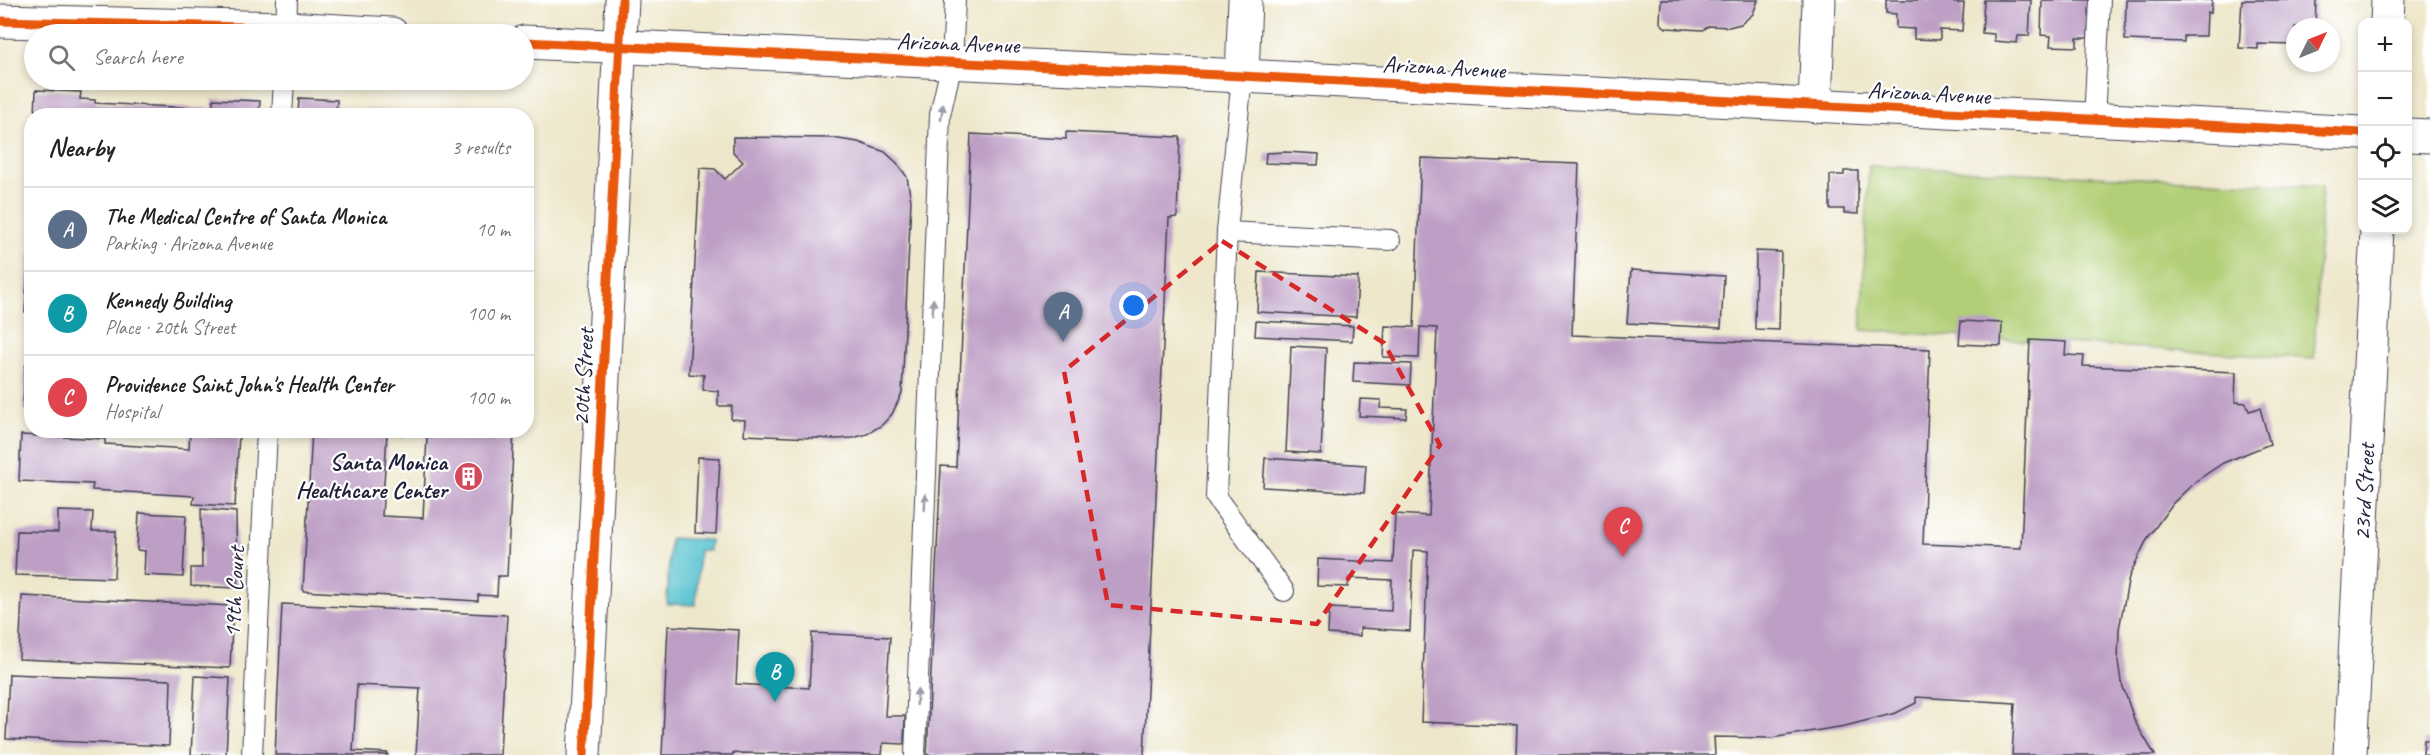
<!DOCTYPE html>
<html lang="en">
<head>
<meta charset="utf-8">
<style>
	:root { --surface:#fff; --page:#f2f2f2; --text:#222; --muted:#767676; --line:#e0e0e0; --accent:#ea580c }
	body { margin:0; font-family:Caveat,sans-serif; background:var(--page); color:var(--text) }
	.controls { position:absolute; right:18px; top:18px; display:grid; overflow:hidden; border-radius:12px; box-shadow:0 3px 9px #0003 }
	.controls button { width:54px; height:54px; display:grid; place-items:center; padding:0; border:0; border-bottom:2px solid var(--line); background:var(--surface); color:var(--text); font:30px sans-serif }
	.compass { position:absolute; left:2286px; top:18px; width:54px; height:54px; border-radius:50%; background:var(--surface); box-shadow:0 3px 9px #0003; rotate:47deg }
	.you { position:absolute; left:1134px; top:306px; width:21px; height:21px; margin:-15px; border:4px solid #fff; border-radius:50%; background:#1a73e8; box-shadow:0 0 0 9px #1a73e833 }
	.badge { display:grid; place-items:center; width:39px; height:39px; border-radius:50%; background:var(--accent); color:#fff; font-size:20px; font-weight:700 }
	.pin { position:absolute; translate:-50% -50px; filter:drop-shadow(0 2px 3px #0008) }
	.pin::after { content:''; position:absolute; top:32px; width:21px; height:18px; background:inherit; clip-path:polygon(0 0,100% 0,50% 100%) }
	.list { margin:0; padding:0; list-style:none }
	h2 { display:flex; justify-content:space-between; align-items:center; height:78px; margin:0; padding:0 24px; font-size:26px }
	h2 small { font-size:20px; font-weight:400; color:var(--muted) }
	.list li { display:grid; grid-template-columns:39px 1fr auto; gap:18px; align-items:center; box-sizing:border-box; height:84px; padding:0 24px; border-top:2px solid var(--line) }
	.list b { display:block; font-size:22px; white-space:nowrap }
	.list p { margin:0; font-size:20px; white-space:nowrap; color:var(--muted) }
	.list em { font-size:20px; font-style:normal; color:var(--muted) }
	.icon { flex:none; width:33px; height:33px; fill:none; stroke:currentColor; stroke-width:2; stroke-linecap:round; stroke-linejoin:round }
	.map { position:relative; flex:none; width:2430px; height:755px; overflow:hidden }
	.search { position:absolute; background:var(--surface); box-shadow:0 3px 9px #0003; left:24px; top:24px; width:510px; height:66px; display:flex; align-items:center; gap:15px; box-sizing:border-box; padding:0 21px; border-radius:33px; color:var(--muted); font-size:22px }
	.panel { position:absolute; background:var(--surface); box-shadow:0 3px 9px #0003; left:24px; top:108px; width:510px; height:330px; border-radius:24px }
	.map>svg:first-child { display:block }
	.green { fill:#b1cf76; stroke:#6a7858; stroke-width:1.5 }
	.water { fill:#55c1cf; stroke:#3c7285; stroke-width:1.5 }
	.building { fill:#bd9fc5; fill-rule:evenodd }
	.lines { fill:none; stroke-linecap:round; stroke-linejoin:round }
	.lane-casing { stroke:#414051; stroke-width:22 }
	.street-casing { stroke:#414051; stroke-width:35 }
	.secondary-casing { stroke:#414051; stroke-width:35 }
	.lane { stroke:#fff; stroke-width:20 }
	.street { stroke:#fff; stroke-width:33 }
	.secondary { stroke:#fff; stroke-width:33 }
	.cycleway-casing { stroke:#fff; stroke-width:13 }
	.cycleway { stroke:#e8590c; stroke-width:9 }
	.oneway { fill:#9c9ca7 }
	.marked { fill:none; stroke:#d62828; stroke-width:4.5; stroke-dasharray:12 8; stroke-linejoin:round }
	.labels { text-anchor:middle; dominant-baseline:central; stroke-width:4.5; stroke-linejoin:round; paint-order:stroke }
	.street-label { font-size:24px; fill:#22223b; stroke:#fff }
	.poi-label { font-size:24px; font-weight:bold; fill:#22223b; stroke:#fff; text-anchor:end }
</style>
</head>
<body>
<div class="map">
<svg width="2430" height="755" viewBox="0 0 2430 755">
	<rect width="100%" height="100%" fill="#fff"/>
	<filter id="ink" filterUnits="userSpaceOnUse"><feTurbulence type="fractalNoise" baseFrequency=".0167" numOctaves="2"/><feDisplacementMap in="SourceGraphic" scale="12" xChannelSelector="R" yChannelSelector="G"/><feConvolveMatrix kernelMatrix="1 2 1 2 8 2 1 2 1" color-interpolation-filters="sRGB"/></filter>
	<filter id="wash" filterUnits="userSpaceOnUse"><feTurbulence type="fractalNoise" baseFrequency=".008" numOctaves="4" result="noise"/><feDisplacementMap in="SourceGraphic" scale="24" xChannelSelector="R" yChannelSelector="G"/><feGaussianBlur stdDeviation="1.35" result="paint"/><feColorMatrix in="noise" values="0 0 0 0 0 0 0 0 0 0 0 0 0 0 0 0 0 1.4 0 .05"/><feComposite in="paint" operator="in"/></filter>
	<g filter="url(#wash)">
		<rect width="100%" height="100%" fill="#eee7cb"/>
		<!-- green -->
		<polygon class="green" points="1869,166 2322,186 2314,359 1861,330"/>
		<!-- water -->
		<polygon class="water" points="670,538 710,540 709,551 699,550 696,605 667,604"/>
		<g id="blocks">
			<!-- building -->
			<g class="building">
				<polygon points="1661,0 1758,0 1753,14 1741,24 1729,27 1709,26 1703,30 1666,28 1660,23"/>
				<polygon points="1886,0 1954,0 1954,3 1964,3 1962,31 1940,30 1940,40 1914,39 1914,29 1896,28 1896,14 1886,13"/>
				<polygon points="1984,0 2031,0 2029,36 2018,36 2017,43 1994,41 1994,34 1982,33"/>
				<polygon points="2042,0 2090,0 2088,38 2077,38 2077,47 2050,46 2051,36 2041,35"/>
				<polygon points="2126,0 2212,0 2211,13 2207,12 2206,36 2184,36 2184,42 2125,40"/>
				<polygon points="2242,0 2316,0 2315,27 2295,27 2295,45 2258,44 2258,49 2239,48"/>
				<polygon points="36,90 81,92 80,99 95,100 95,103 213,109 213,99 260,101 259,116 35,116"/>
				<polygon points="299,98 337,100 336,116 298,116"/>
				<polygon points="367,110 393,111 393,116 366,116"/>
				<polygon points="1066,132 1180,137 1177,217 1169,218 1144,755 927,755 941,466 956,467 971,134 1066,139"/>
				<polygon points="733,137 832,138 858,142 885,152 897,163 907,177 911,201 902,393 892,414 882,425 867,434 853,438 836,439 744,435 745,420 731,419 732,406 718,406 718,391 703,390 704,375 689,374 700,168 715,169 725,179 743,162 733,152"/>
				<polygon points="1285,152 1319,154 1318,165 1265,163 1266,153"/>
				<polygon points="1421,158 1579,164 1572,335 1930,349 1923,544 2021,548 2030,340 2066,342 2065,355 2084,356 2083,366 2236,372 2235,402 2246,403 2249,411 2260,408 2270,444 2223,463 2196,481 2173,503 2147,539 2129,577 2119,629 2118,661 2121,681 2135,722 2155,755 2012,755 2015,703 1916,697 1916,703 1896,713 1845,726 1771,738 1714,737 1715,755 1516,755 1517,726 1421,722 1428,551 1413,550 1410,631 1360,628 1360,636 1328,634 1329,608 1391,611 1392,580 1349,578 1348,587 1317,586 1318,559 1393,563 1395,514 1429,516 1437,328 1420,327 1419,358 1383,357 1385,326 1414,327"/>
				<polygon points="1844,171 1858,171 1858,214 1844,213 1844,209 1830,209 1830,175 1844,175"/>
				<polygon points="1756,251 1781,252 1779,330 1755,329"/>
				<polygon points="29,254 32,254 32,312 25,312"/>
				<polygon points="1631,270 1724,276 1721,328 1627,323"/>
				<polygon points="1259,272 1358,277 1356,317 1257,312"/>
				<polygon points="1256,321 1353,326 1352,341 1255,336"/>
				<polygon points="1961,321 2002,323 2001,346 1959,344"/>
				<polygon points="1291,346 1326,348 1321,454 1286,452"/>
				<polygon points="1354,362 1411,364 1410,385 1353,382"/>
				<polygon points="25,366 32,366 32,410 23,409"/>
				<polygon points="1360,399 1381,400 1380,408 1407,409 1406,418 1359,416"/>
				<path d="M312 430H514L507 576H498L497 596 478 595V601L303 591ZM387 434 427 436 423 518 382 516Z"/>
				<polygon points="190,431 239,434 235,506 193,504 194,496 92,490 93,484 19,481 21,435 105,439 105,444 189,449"/>
				<polygon points="698,457 720,458 716,534 695,533"/>
				<polygon points="1265,458 1366,465 1364,493 1263,487"/>
				<polygon points="201,509 236,512 237,588 191,586 191,568 202,568"/>
				<polygon points="58,511 93,512 92,531 116,531 114,578 15,575 17,531 58,532"/>
				<polygon points="139,513 186,515 183,577 144,575 145,551 137,550"/>
				<polygon points="22,596 233,606 230,668 19,659"/>
				<polygon points="282,604 507,615 500,755 416,755 420,688 357,685 353,751 388,753 388,755 275,755"/>
				<polygon points="668,626 739,630 736,684 809,688 812,633 890,637 885,716 905,716 904,744 883,743 882,755 733,753 733,755 662,755"/>
				<polygon points="9,674 171,680 169,746 6,739"/>
				<polygon points="195,676 230,678 226,755 191,755"/>
				<polygon points="2424,740 2430,740 2430,755 2423,755"/>
			</g>
		</g>
	</g>
	<g filter="url(#ink)">
		<use href="#blocks" fill-opacity="0" stroke="#414051" stroke-width="1.5"/>
		<g class="lines">
			<defs>
				<g id="lane">
					<polyline points="286,34 287,0"/>
					<polyline points="1242,76 1227,232 1216,497 1284,591"/>
					<polyline points="282,116 284,80"/>
					<polyline points="2094,121 2100,0"/>
					<polyline points="1227,232 1390,240"/>
					<polyline points="252,755 267,430"/>
					<polyline points="915,755 940,115 952,62 955,0"/>
				</g>
				<g id="street">
					<polyline points="0,21 286,28 392,34"/>
					<polyline points="2387,22 2388,0"/>
					<polyline points="524,42 1242,76 2362,133"/>
					<polyline points="1242,76 1245,0"/>
					<polyline points="1815,106 1819,0"/>
					<polyline points="2408,135 2430,136"/>
					<polyline points="2350,755 2377,230"/>
				</g>
				<polyline id="secondary" points="584,755 622,0"/>
			</defs>
			<!-- lane casing -->
			<use href="#lane" class="lane-casing"/>
			<!-- street casing -->
			<use href="#street" class="street-casing"/>
			<!-- secondary casing -->
			<use href="#secondary" class="secondary-casing"/>
			<!-- lane -->
			<use href="#lane" class="lane"/>
			<!-- street -->
			<use href="#street" class="street"/>
			<!-- secondary -->
			<use href="#secondary" class="secondary"/>
			<defs>
				<g id="cycleway">
					<polyline points="0,21 286,28 392,34"/>
					<polyline points="524,42 1242,76 2362,133"/>
					<polyline points="584,755 622,0"/>
				</g>
			</defs>
			<!-- cycleway casing -->
			<use href="#cycleway" class="cycleway-casing"/>
			<!-- cycleway -->
			<use href="#cycleway" class="cycleway"/>
		</g>
		<!-- one-way arrows -->
		<defs><path id="oneway-solid" d="M-6-.8H1V-3.2L6.5 0L1 3.2V.8H-6Z" transform="scale(1.5)"/></defs>
		<g class="oneway">
			<use href="#oneway-solid" transform="translate(942 112) rotate(-82)"/>
			<use href="#oneway-solid" transform="translate(933 307) rotate(-88)"/>
			<use href="#oneway-solid" transform="translate(925 502) rotate(-88)"/>
			<use href="#oneway-solid" transform="translate(917 697) rotate(-88)"/>
		</g>
	</g>
	<!-- marked area -->
	<path class="marked" d="M1222 241 1384 343 1440 445 1317 624 1108 605 1064 371Z"/>
	<!-- icons -->
	<defs>
		<symbol id="building-disc" viewBox="-11 -11 22 22"><circle r="9.5" fill="#d1495b" stroke="#fff"/><path d="M-4-6H4V6H1V3H-1V6H-4ZM-2.5-4.3h1.7v1.8h-1.7ZM.8-4.3h1.7v1.8H.8ZM-2.5-1h1.7V.8h-1.7ZM.8-1h1.7V.8H.8Z" fill="#fff"/></symbol>
	</defs>
	<g fill-rule="evenodd">
		<use href="#building-disc" x="452" y="460" width="33" height="33"/>
	</g>
	<g class="labels">
		<!-- street labels -->
		<g class="street-label">
			<text transform="translate(958 43) rotate(2)">Arizona Avenue</text>
			<text transform="translate(1444 67) rotate(3)">Arizona Avenue</text>
			<text transform="translate(1929 93) rotate(3)">Arizona Avenue</text>
			<text transform="translate(583 377) rotate(-87)">20th Street</text>
			<text transform="translate(2364 492) rotate(-87)">23rd Street</text>
			<text transform="translate(234 592) rotate(-87)">19th Court</text>
		</g>
		<!-- poi labels -->
		<g class="poi-label">
			<text x="447" y="462">Santa Monica<tspan x="447" dy="28">Healthcare Center</tspan></text>
		</g>
	</g>
</svg>
<div class="controls">
<button>+</button>
<button>−</button>
<button><svg class="icon" aria-label="locate" viewBox="0 0 24 24"><circle cx="12" cy="12" r="6"/><path d="M12 2v4M12 18v4M2 12h4M18 12h4"/></svg></button>
<button><svg class="icon" aria-label="layers" viewBox="0 0 24 24"><path d="M12 4l9 5-9 5-9-5zM3 14l9 5 9-5"/></svg></button>
</div>
<svg class="compass" viewBox="-18 -18 36 36"><path d="M0-13l5 13h-10z" fill="#e53935"/><path d="M0 13l5-13h-10z" fill="#767676"/></svg>
<div class="you"></div>
<div class="pin badge" style="left:1063px;top:342px;background:#5c6f8a">A</div>
<div class="pin badge" style="left:775px;top:702px;background:#0f9aa8">B</div>
<div class="pin badge" style="left:1623px;top:557px;background:#e0444e">C</div>
<div class="search"><svg class="icon" aria-label="search" viewBox="0 0 24 24"><circle cx="10" cy="10" r="6"/><path d="M15 15l6 6"/></svg>Search here</div>
<section class="panel">
<h2>Nearby<small>3 results</small></h2>
<ul class="list">
<li><span class="badge" style="background:#5c6f8a">A</span><div><b>The Medical Centre of Santa Monica</b><p>Parking · Arizona Avenue</p></div><em>10 m</em></li>
<li><span class="badge" style="background:#0f9aa8">B</span><div><b>Kennedy Building</b><p>Place · 20th Street</p></div><em>100 m</em></li>
<li><span class="badge" style="background:#e0444e">C</span><div><b>Providence Saint John's Health Center</b><p>Hospital</p></div><em>100 m</em></li>
</ul>
</section>
</div>
</body>
</html>
